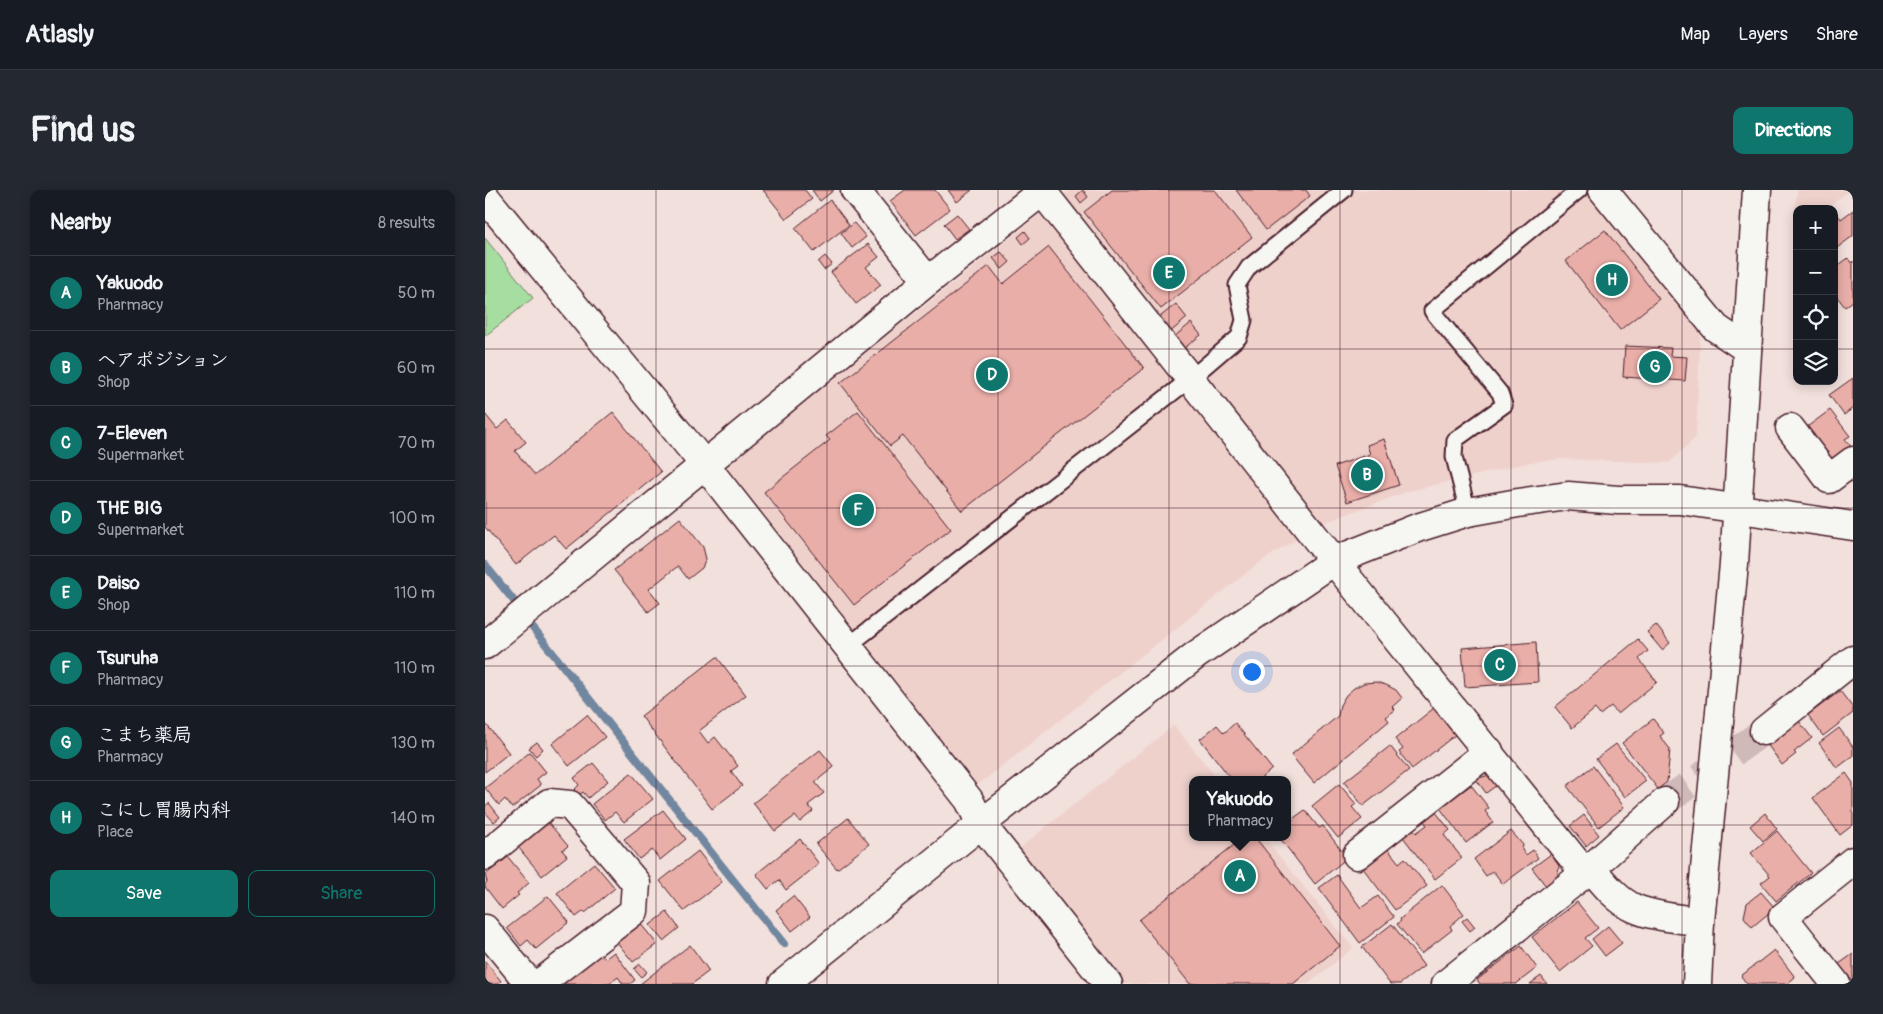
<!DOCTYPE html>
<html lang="en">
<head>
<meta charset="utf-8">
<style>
	:root { --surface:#171b24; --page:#242831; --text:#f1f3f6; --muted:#9ea1a6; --line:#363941; --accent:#0f766e }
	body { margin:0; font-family:Pangolin,"Klee One",sans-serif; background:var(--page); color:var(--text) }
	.controls { position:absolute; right:15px; top:15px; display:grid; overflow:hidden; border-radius:10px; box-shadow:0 2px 12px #0003 }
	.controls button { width:45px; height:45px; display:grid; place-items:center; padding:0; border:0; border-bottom:1px solid var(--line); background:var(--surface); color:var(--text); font:25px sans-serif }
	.you { position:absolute; left:766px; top:481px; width:18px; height:18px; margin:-12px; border:4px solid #fff; border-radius:50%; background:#1a73e8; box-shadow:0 0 0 8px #1a73e833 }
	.badge { display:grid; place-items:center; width:32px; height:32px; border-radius:50%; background:var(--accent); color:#fff; font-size:16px; font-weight:700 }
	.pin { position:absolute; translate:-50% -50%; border:2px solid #fff; box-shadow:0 1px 5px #0006 }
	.popup { position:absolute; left:704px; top:586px; width:102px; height:65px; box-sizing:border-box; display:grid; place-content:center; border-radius:10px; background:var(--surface); filter:drop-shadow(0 1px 4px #0005); font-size:16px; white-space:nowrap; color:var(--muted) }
	.popup b { font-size:19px; color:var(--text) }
	.popup::after { content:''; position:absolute; left:50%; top:100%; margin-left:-10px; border:10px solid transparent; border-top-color:var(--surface) }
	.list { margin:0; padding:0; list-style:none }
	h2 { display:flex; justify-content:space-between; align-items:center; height:65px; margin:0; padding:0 20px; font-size:21px }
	h2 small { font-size:16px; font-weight:400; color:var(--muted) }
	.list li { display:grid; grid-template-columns:32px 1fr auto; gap:15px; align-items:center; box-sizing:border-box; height:75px; padding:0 20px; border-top:1px solid var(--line) }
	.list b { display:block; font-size:19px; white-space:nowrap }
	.list p { margin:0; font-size:16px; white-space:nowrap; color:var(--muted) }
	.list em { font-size:16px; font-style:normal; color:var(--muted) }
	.actions { display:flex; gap:10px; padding:15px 20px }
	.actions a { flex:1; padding:11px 0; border:1px solid var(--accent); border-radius:10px; text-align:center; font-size:18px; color:var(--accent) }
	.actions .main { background:var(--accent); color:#fff }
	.icon { flex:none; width:28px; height:28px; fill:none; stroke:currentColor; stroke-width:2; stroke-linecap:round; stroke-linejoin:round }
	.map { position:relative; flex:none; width:1368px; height:794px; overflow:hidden; border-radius:10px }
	header { display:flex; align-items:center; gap:30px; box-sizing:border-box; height:70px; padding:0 25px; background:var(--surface); border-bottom:1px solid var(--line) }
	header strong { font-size:24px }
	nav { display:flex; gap:28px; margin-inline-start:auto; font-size:18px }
	.intro { display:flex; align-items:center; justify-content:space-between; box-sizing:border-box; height:120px; padding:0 30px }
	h1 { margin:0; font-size:35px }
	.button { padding:12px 22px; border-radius:10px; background:var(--accent); color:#fff; font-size:18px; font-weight:700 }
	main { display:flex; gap:30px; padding:0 30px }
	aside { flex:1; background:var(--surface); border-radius:10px; box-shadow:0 2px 12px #0003 }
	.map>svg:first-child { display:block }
	.built { fill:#efd1cc }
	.green { fill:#a6dda1; stroke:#787e66 }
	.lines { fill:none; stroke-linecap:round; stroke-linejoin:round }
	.stream { stroke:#71869f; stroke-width:8 }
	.building { fill:#e9aea8; stroke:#4a1f2b }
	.street-tunnel { stroke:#d0b9b9; stroke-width:28; stroke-dasharray:28 14; stroke-linecap:butt }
	.lane-casing { stroke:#4a1f2b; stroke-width:19 }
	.street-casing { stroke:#4a1f2b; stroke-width:31 }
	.secondary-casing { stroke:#4a1f2b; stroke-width:31 }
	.lane { stroke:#f6f6f2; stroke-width:15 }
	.street { stroke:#f6f6f2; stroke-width:28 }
	.secondary { stroke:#f6f6f2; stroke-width:28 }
	.grid { fill:none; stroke:#4a1f2b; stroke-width:1; stroke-opacity:0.55 }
</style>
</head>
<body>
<header>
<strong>Atlasly</strong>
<nav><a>Map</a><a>Layers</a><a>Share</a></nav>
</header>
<div class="intro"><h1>Find us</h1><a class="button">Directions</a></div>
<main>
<aside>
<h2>Nearby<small>8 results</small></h2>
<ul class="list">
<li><span class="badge">A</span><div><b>Yakuodo</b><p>Pharmacy</p></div><em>50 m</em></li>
<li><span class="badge">B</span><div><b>ヘアポジション</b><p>Shop</p></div><em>60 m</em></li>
<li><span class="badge">C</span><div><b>7-Eleven</b><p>Supermarket</p></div><em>70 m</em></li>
<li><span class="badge">D</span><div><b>THE BIG</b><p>Supermarket</p></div><em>100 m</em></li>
<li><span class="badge">E</span><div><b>Daiso</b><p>Shop</p></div><em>110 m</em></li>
<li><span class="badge">F</span><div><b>Tsuruha</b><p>Pharmacy</p></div><em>110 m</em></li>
<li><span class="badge">G</span><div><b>こまち薬局</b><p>Pharmacy</p></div><em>130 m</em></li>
<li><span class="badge">H</span><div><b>こにし胃腸内科</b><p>Place</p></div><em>140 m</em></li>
</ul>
<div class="actions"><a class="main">Save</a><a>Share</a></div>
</aside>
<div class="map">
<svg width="1368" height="794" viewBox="0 0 1368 794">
	<rect width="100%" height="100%" fill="#f2e0dc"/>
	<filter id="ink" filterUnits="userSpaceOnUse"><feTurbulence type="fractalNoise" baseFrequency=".02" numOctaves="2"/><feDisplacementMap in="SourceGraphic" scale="10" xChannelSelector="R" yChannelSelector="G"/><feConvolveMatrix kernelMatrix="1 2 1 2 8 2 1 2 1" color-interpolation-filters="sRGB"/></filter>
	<g filter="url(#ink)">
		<!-- built -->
		<g class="built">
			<polygon points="585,0 1108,0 1216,132 1211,247 1184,273 1077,269 1046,272 921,302 836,334 774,373 488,599 235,279"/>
			<polygon points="1312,0 1365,0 1341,19 1312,19 1312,41 1308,44"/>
			<polygon points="689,535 733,590 708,590 708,647 779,647 868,758 823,794 638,794 532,660"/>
		</g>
		<!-- green -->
		<polygon class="green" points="0,48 48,108 0,146"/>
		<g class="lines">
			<!-- stream -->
			<g class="stream">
				<polyline points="0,375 29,411"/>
				<polyline points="47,437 299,754"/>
			</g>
		</g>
		<!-- building -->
		<g class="building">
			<polygon points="278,0 320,0 327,9 301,29"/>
			<polygon points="327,0 349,0 335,11"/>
			<polygon points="420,0 450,0 465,19 431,45 405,11"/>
			<polygon points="463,0 487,0 472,12"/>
			<polygon points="598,0 603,7 596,13 591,6"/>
			<polygon points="627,0 730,0 767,47 676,119 599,22"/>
			<polygon points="751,0 821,0 825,6 781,40"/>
			<polygon points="345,10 364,35 329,62 310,38"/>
			<polygon points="1368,20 1368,46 1349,60 1349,28 1353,25 1356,29"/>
			<polygon points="472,24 484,39 470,49 459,34"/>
			<polygon points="369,33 381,47 367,58 356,43"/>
			<polygon points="1120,40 1174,109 1135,140 1081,71"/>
			<polygon points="540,41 545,48 538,54 533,47"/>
			<polygon points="383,54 394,67 381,77 396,95 371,114 346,82"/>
			<polygon points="564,57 659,178 477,321 418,246 405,256 355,193 504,76 518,94"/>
			<polygon points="516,62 525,72 517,79 508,68"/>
			<polygon points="340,66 347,74 339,80 333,72"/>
			<polygon points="1363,68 1366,73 1368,71 1368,111 1360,117 1349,103 1349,79"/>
			<polygon points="691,114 702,128 683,144 671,130"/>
			<polygon points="706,133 716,145 698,159 689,147"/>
			<polygon points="1140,156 1186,158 1185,166 1202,167 1200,191 1138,187"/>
			<polygon points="1368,188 1368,218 1359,225 1344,205"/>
			<polygon points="1345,220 1365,246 1360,249 1368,259 1348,271 1322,237"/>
			<polygon points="373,221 466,339 369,415 279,302 345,250 341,246"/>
			<polygon points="128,222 176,282 81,359 69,345 31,375 0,337 0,224 12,239 23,230 41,252 30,261 50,285"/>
			<polygon points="899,249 914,295 862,312 850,276 885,264 882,255"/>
			<polygon points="195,328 218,357 221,369 217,378 203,389 193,376 164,399 175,413 163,422 129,380"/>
			<polygon points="1171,435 1185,453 1177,460 1162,442"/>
			<polygon points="1153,449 1163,461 1154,469 1172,492 1133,524 1126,516 1115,525 1110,519 1087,538 1070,517"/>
			<polygon points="1051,452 1053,492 980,497 977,458"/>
			<polygon points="232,467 261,505 214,541 223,553 230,547 253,576 246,581 257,596 227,619 156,526"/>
			<polygon points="891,492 901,495 911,500 917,508 907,517 910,520 901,527 904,531 829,593 806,565 853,526 855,515 861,505 869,498 879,493"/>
			<polygon points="1355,501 1368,518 1368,523 1338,546 1323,525"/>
			<polygon points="949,518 970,545 927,579 914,562 918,559 910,549"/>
			<polygon points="102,525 120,547 84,576 67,554"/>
			<polygon points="1168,529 1179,543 1175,546 1185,559 1182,592 1173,599 1137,553"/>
			<polygon points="1313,530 1327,548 1309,562 1311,564 1297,575 1282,554"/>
			<polygon points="750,533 787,579 774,590 747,590 715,549 732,535 739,543"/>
			<polygon points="1,534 24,563 0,582 0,535"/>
			<polygon points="1354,538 1368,557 1368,566 1352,578 1334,553"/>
			<polygon points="52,552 58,559 51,566 44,558"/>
			<polygon points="1131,554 1161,591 1140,607 1111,569"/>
			<polygon points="905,556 924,580 878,616 859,592"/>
			<polygon points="335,560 349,577 330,592 339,603 323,615 328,621 315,632 310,626 290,641 268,613"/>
			<polygon points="45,562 61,582 52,589 56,595 27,618 20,609 14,615 0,598"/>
			<polygon points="108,573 123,591 103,608 98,602 94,605 89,600 94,595 89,588"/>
			<polygon points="1108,576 1139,617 1114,637 1082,596"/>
			<polygon points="146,583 168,609 139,632 130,622 120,630 107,614"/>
			<polygon points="1361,583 1368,593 1368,635 1355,645 1328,608"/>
			<polygon points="1004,585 1012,595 1001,603 991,589"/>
			<polygon points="854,594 871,614 867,617 877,629 853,648 827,616"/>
			<polygon points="986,595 1004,618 1000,621 1008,632 981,653 955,618"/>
			<polygon points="4,613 15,627 9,632 0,622 0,616"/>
			<polygon points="178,620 201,649 175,670 167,660 154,669 139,649"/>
			<polygon points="820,620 834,638 838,636 862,668 830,694 794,647 802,647 802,633"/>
			<polygon points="950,621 965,640 959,645 977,668 950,689 918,647 928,639 931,643 942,635 938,630"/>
			<polygon points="1280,623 1292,639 1278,651 1265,636"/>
			<polygon points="1099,625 1114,645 1101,656 1085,636"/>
			<polygon points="363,628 384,654 352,679 331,654"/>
			<polygon points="63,632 83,656 77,660 82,666 57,686 33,657"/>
			<polygon points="1026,641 1038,655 1037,660 1041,665 1048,660 1053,668 1018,694 1008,681 1001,686 989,669"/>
			<polygon points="1292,641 1326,683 1291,711 1276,693 1285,686 1266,663"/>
			<polygon points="759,647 770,647 855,756 808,794 705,794 654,730"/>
			<polygon points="315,649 334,674 301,700 294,690 283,699 271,684"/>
			<polygon points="902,658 914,673 920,668 942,696 910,720 877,677"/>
			<polygon points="213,661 237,692 199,721 175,691"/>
			<polygon points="1066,664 1074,676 1073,685 1061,696 1047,678"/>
			<polygon points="23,667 44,693 32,703 34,705 17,719 0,697 0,694 2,692 0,685"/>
			<polygon points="109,673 130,698 100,723 99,721 91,727 72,703"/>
			<polygon points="852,685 876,718 893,706 909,727 875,753 834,698"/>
			<polygon points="957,695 979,724 965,736 967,740 936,764 912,734 916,731 915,729"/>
			<polygon points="1276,702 1290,718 1267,737 1259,727 1262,713"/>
			<polygon points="63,706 84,732 51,759 43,750 36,756 22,738"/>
			<polygon points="308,706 325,727 307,741 291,720"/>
			<polygon points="1092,712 1113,738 1100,748 1107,756 1075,782 1047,747"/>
			<polygon points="182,722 194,738 178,751 165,735"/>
			<polygon points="982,727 990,737 985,741 977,731"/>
			<polygon points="155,733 172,754 148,772 131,751"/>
			<polygon points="907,734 939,776 915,794 905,794 877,757"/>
			<polygon points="1123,736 1137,753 1120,766 1107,749"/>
			<polygon points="205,755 224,781 207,794 155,794"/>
			<polygon points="1036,756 1052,778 1031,794 995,794 992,790"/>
			<polygon points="1289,760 1310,787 1302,794 1262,794 1256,786"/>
			<polygon points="115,762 120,769 129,762 150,790 145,794 138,794 133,787 124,794 75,794"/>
			<polygon points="1368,764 1368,792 1354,774"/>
			<polygon points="0,771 16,791 12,794 0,794"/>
			<polygon points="155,774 162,782 156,787 149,779"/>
			<polygon points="1056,786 1062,794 1045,794"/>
		</g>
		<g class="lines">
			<!-- street-tunnel -->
			<polyline class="street-tunnel" points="1180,612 1279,541"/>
			<defs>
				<g id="lane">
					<polyline points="983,322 969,267 970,250 1019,215 1015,203 947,121 1094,0"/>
					<polyline points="363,456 705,189 754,147 759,130 752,95 764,77 859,0"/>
				</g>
				<g id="street">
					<polyline points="370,0 443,91"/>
					<polyline points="556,0 849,371 1100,683"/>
					<polyline points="1118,0 1231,138 1262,159"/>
					<polyline points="0,7 219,274 484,610 496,634 623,794"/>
					<polyline points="1305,238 1344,289 1368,271"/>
					<polyline points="0,455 443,91 559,0"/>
					<polyline points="1279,541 1368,470"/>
					<polyline points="872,665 1004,561"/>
					<polyline points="0,666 64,613 85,615 151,693 149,721 54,794"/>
					<path d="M1106 678C1118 692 1131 710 1149 718 1169 727 1193 728 1215 732"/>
					<polyline points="0,739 45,794"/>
					<polyline points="961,794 1100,683 1180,612"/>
					<polyline points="1351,794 1298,727 1368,671"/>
				</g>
				<g id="secondary">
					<polyline points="298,794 496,634 711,465 849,371 932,338 983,322 1033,313 1083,306 1133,310 1195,310 1368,336"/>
					<polyline points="1212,794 1215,732 1249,374 1272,0"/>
				</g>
			</defs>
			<!-- lane casing -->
			<use href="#lane" class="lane-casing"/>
			<!-- street casing -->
			<use href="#street" class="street-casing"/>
			<!-- secondary casing -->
			<use href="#secondary" class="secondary-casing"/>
			<!-- lane -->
			<use href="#lane" class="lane"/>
			<!-- street -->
			<use href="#street" class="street"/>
			<!-- secondary -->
			<use href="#secondary" class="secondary"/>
		</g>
	</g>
	<!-- grid -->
	<path class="grid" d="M171 0V794M342 0V794M513 0V794M684 0V794M855 0V794M1026 0V794M1197 0V794M0 159H1312M1349 159H1368M0 318H1368M0 476H1368M0 635H1368"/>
</svg>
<div class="controls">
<button>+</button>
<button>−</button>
<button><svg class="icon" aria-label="locate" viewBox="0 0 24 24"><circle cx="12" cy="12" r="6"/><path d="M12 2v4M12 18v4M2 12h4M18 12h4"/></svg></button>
<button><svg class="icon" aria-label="layers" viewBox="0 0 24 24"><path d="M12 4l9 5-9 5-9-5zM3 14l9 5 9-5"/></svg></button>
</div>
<div class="you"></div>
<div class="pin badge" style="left:755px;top:686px">A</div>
<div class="popup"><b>Yakuodo</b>Pharmacy</div>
<div class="pin badge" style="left:882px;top:285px">B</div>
<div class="pin badge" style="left:1015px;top:475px">C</div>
<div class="pin badge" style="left:507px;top:185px">D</div>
<div class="pin badge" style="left:684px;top:83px">E</div>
<div class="pin badge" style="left:373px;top:320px">F</div>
<div class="pin badge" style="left:1170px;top:177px">G</div>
<div class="pin badge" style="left:1127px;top:90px">H</div>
</div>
</main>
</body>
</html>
